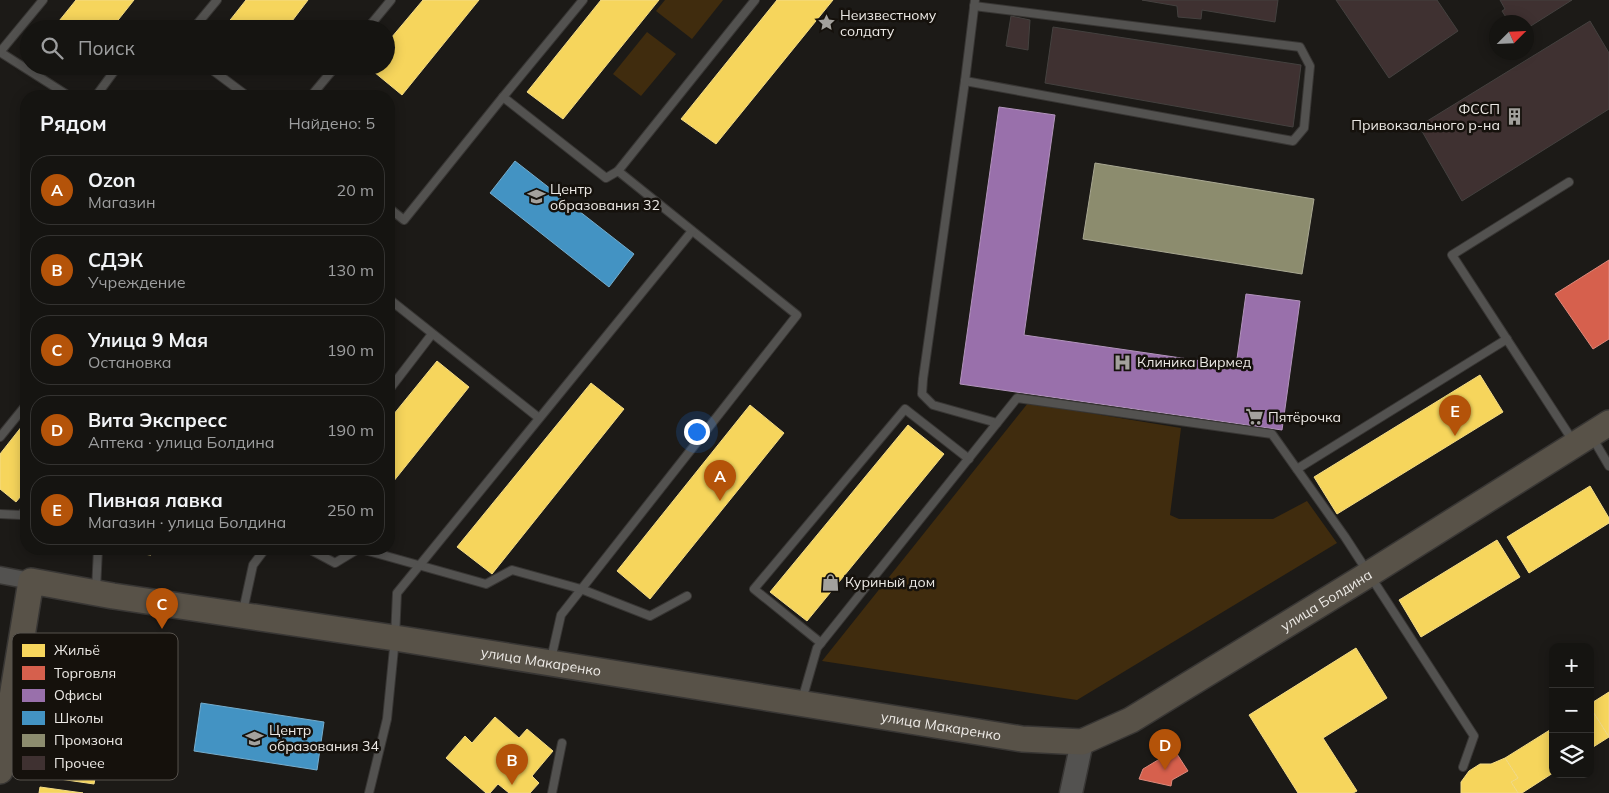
<!DOCTYPE html>
<html lang="ru">
<head>
<meta charset="utf-8">
<style>
	:root { --surface:#151411; --page:#22211f; --text:#f1f3f6; --muted:#9d9e9f; --line:#343331; --accent:#b45309 }
	body { margin:0; font-family:Mulish,sans-serif; background:var(--page); color:var(--text) }
	.controls { position:absolute; right:15px; bottom:15px; display:grid; overflow:hidden; border-radius:10px; box-shadow:0 2px 12px #0003 }
	.controls button { width:45px; height:45px; display:grid; place-items:center; padding:0; border:0; border-bottom:1px solid var(--line); background:var(--surface); color:var(--text); font:25px sans-serif }
	.compass { position:absolute; left:1489px; top:15px; width:45px; height:45px; border-radius:50%; background:var(--surface); box-shadow:0 2px 12px #0003; rotate:66deg }
	.you { position:absolute; left:696px; top:431px; width:18px; height:18px; margin:-12px; border:4px solid #fff; border-radius:50%; background:#1a73e8; box-shadow:0 0 0 8px #1a73e833 }
	.badge { display:grid; place-items:center; width:32px; height:32px; border-radius:50%; background:var(--accent); color:#fff; font-size:16px; font-weight:700 }
	.pin { position:absolute; translate:-50% -41px; filter:drop-shadow(0 1px 2px #0008) }
	.pin::after { content:''; position:absolute; top:26px; width:18px; height:15px; background:inherit; clip-path:polygon(0 0,100% 0,50% 100%) }
	.list { margin:0; padding:0; list-style:none }
	h2 { display:flex; justify-content:space-between; align-items:center; height:65px; margin:0; padding:0 20px; font-size:21px }
	h2 small { font-size:16px; font-weight:400; color:var(--muted) }
	.list li { display:grid; grid-template-columns:32px 1fr auto; gap:15px; align-items:center; box-sizing:border-box; height:70px; margin:0 10px 10px; padding:0 10px; border:1px solid var(--line); border-radius:20px }
	.list b { display:block; font-size:19px; white-space:nowrap }
	.list p { margin:0; font-size:16px; white-space:nowrap; color:var(--muted) }
	.list em { font-size:16px; font-style:normal; color:var(--muted) }
	.icon { flex:none; width:28px; height:28px; fill:none; stroke:currentColor; stroke-width:2; stroke-linecap:round; stroke-linejoin:round }
	.map { position:relative; flex:none; width:1609px; height:793px; overflow:hidden }
	.search { position:absolute; background:var(--surface); box-shadow:0 2px 12px #0003; left:20px; top:20px; width:375px; height:55px; display:flex; align-items:center; gap:12px; box-sizing:border-box; padding:0 18px; border-radius:28px; color:var(--muted); font-size:19px }
	.panel { position:absolute; background:var(--surface); box-shadow:0 2px 12px #0003; left:20px; top:90px; width:375px; height:465px; border-radius:20px }
	.map>svg:first-child { display:block }
	.green { fill:#402c0e }
	.homes { fill:#f6d55c; stroke:#f3db85 }
	.shops { fill:#d6604d; stroke:#dd897b }
	.offices { fill:#9970ab; stroke:#b294bc }
	.schools { fill:#4393c3; stroke:#76adcd }
	.industry { fill:#8c8c6e; stroke:#a9a892 }
	.building { fill:#3f3131; stroke:#44413f }
	.lines { fill:none; stroke-linecap:round; stroke-linejoin:round }
	.lane-casing { stroke:#383634; stroke-width:10 }
	.street-casing { stroke:#383634; stroke-width:19 }
	.secondary-casing { stroke:#383634; stroke-width:25 }
	.primary-casing { stroke:#383634; stroke-width:28 }
	.lane { stroke:#535250; stroke-width:8 }
	.street { stroke:#535250; stroke-width:16 }
	.secondary { stroke:#535250; stroke-width:22 }
	.primary { stroke:#585248; stroke-width:25 }
	.labels { text-anchor:middle; dominant-baseline:central; stroke-width:5; stroke-linejoin:round; paint-order:stroke }
	.poi-label { font-size:14px; fill:#ece9e5; stroke:#15110c; text-anchor:start }
	.street-label { font-size:14px; fill:#ece9e5; stroke:#15110c }
	.key { fill:#15110c; stroke:#56524d; stroke-width:1 }
	.key-label { font-size:14px; fill:#ece9e5 }
</style>
</head>
<body>
<div class="map">
<svg width="1609" height="793" viewBox="0 0 1609 793">
	<rect width="100%" height="100%" fill="#1c1a17"/>
	<!-- green -->
	<g class="green">
		<polygon points="665,0 723,0 692,39 656,11"/>
		<polygon points="647,32 676,54 641,96 613,74"/>
		<polygon points="1028,403 1181,428 1170,515 1179,519 1273,519 1307,501 1337,543 1077,700 822,661"/>
	</g>
	<!-- homes -->
	<g class="homes">
		<polygon points="76,0 134,0 111,29 59,29 55,26"/>
		<polygon points="246,0 308,0 286,29 223,29"/>
		<polygon points="423,0 479,0 402,95 368,67 386,66 386,44"/>
		<polygon points="601,0 659,0 563,119 527,92"/>
		<polygon points="777,0 833,0 716,144 681,119"/>
		<polygon points="241,66 256,66 250,73"/>
		<polygon points="437,361 469,387 389,487 389,420"/>
		<polygon points="1480,375 1503,412 1337,514 1314,477"/>
		<polygon points="591,383 624,409 492,574 457,547"/>
		<polygon points="750,405 784,433 650,599 617,571"/>
		<polygon points="26,421 26,490 16,502 0,489 0,454"/>
		<polygon points="908,425 944,454 807,621 770,592"/>
		<polygon points="1590,486 1609,518 1609,523 1529,573 1507,537"/>
		<polygon points="1497,540 1520,577 1421,637 1399,600"/>
		<polygon points="105,549 152,549 151,555"/>
		<polygon points="1356,648 1387,698 1323,738 1357,791 1353,793 1298,793 1249,715"/>
		<polygon points="1609,692 1609,737 1590,707 1590,704"/>
		<polygon points="1590,707 1609,737 1590,749"/>
		<polygon points="495,717 519,738 527,729 553,751 532,776 539,783 530,793 509,793 498,784 490,793 486,793 446,758 465,736 472,743"/>
		<polygon points="1553,728 1553,773 1522,793 1518,793 1511,782 1518,778 1505,758"/>
		<polygon points="43,754 98,762 94,784 39,776"/>
		<polygon points="1505,758 1518,778 1511,782 1518,793 1461,793 1461,782 1469,771 1480,764 1491,764"/>
		<polygon points="40,787 83,793 39,793"/>
	</g>
	<!-- shops -->
	<g class="shops">
		<polygon points="1609,260 1609,339 1593,349 1555,294"/>
		<polygon points="1168,754 1177,754 1188,771 1172,780 1171,786 1139,779 1143,769"/>
	</g>
	<!-- offices -->
	<polygon class="offices" points="999,107 1055,115 1024,335 1236,366 1246,294 1300,301 1282,430 960,384"/>
	<!-- schools -->
	<g class="schools">
		<polygon points="515,161 634,254 609,287 490,193"/>
		<polygon points="201,703 324,722 317,770 194,751"/>
	</g>
	<!-- industry -->
	<polygon class="industry" points="1095,163 1314,199 1302,274 1083,239"/>
	<!-- building -->
	<g class="building">
		<polygon points="1142,0 1278,0 1275,22 1202,10 1201,19 1178,17 1177,6"/>
		<polygon points="1336,0 1437,0 1458,31 1389,78"/>
		<polygon points="1500,0 1572,0 1526,29 1526,22 1509,22 1502,11 1505,9"/>
		<polygon points="1011,16 1030,20 1028,50 1006,46"/>
		<polygon points="1590,21 1609,53 1609,109 1462,201 1419,126"/>
		<polygon points="1053,27 1301,65 1293,127 1045,83"/>
	</g>
	<g class="lines">
		<defs>
			<g id="lane">
				<polyline points="974,6 1300,47 1310,66 1304,128 1293,141 965,81 923,379 922,394 933,405 997,423"/>
				<polyline points="146,29 149,25 154,29"/>
				<polyline points="193,29 217,0"/>
				<polyline points="367,29 391,0"/>
				<polyline points="0,52 69,96"/>
				<polyline points="0,52 43,0"/>
				<polyline points="207,66 247,96"/>
				<polyline points="965,81 975,0"/>
				<polyline points="96,96 118,66"/>
				<polyline points="311,96 336,66"/>
				<polyline points="503,97 583,0"/>
				<polyline points="618,171 755,0"/>
				<polyline points="1569,182 1452,255 1573,441"/>
				<polyline points="389,208 404,220 503,97 606,178 618,171 797,315 561,615 551,659"/>
				<polyline points="389,299 539,418"/>
				<polyline points="389,390 432,334"/>
				<polyline points="0,437 26,405"/>
				<polyline points="1592,437 1609,466"/>
				<polyline points="1297,469 1507,339"/>
				<polyline points="0,514 21,515 26,509"/>
				<polyline points="309,549 335,563 358,549"/>
				<polyline points="361,549 486,584 512,570 581,589 650,616 687,596"/>
				<polyline points="96,590 98,549"/>
				<polyline points="243,611 253,565 265,549"/>
				<polyline points="821,643 754,589 905,409 969,459"/>
				<polyline points="802,700 817,648 1017,398 1272,434 1345,537 1474,736 1463,767"/>
				<polyline points="369,793 387,719 395,638 397,593 692,231"/>
				<polyline points="552,793 562,743"/>
			</g>
			<polyline id="street" points="0,575 31,581"/>
			<polyline id="secondary" points="1071,793 1082,742"/>
			<g id="primary">
				<path id="s1" d="M0 771 31 581 113 596 395 638 1022 739 1082 742 1131 720 1369 574 1609 423"/>
			</g>
		</defs>
		<!-- lane casing -->
		<use href="#lane" class="lane-casing"/>
		<!-- street casing -->
		<use href="#street" class="street-casing"/>
		<!-- secondary casing -->
		<use href="#secondary" class="secondary-casing"/>
		<!-- primary casing -->
		<use href="#primary" class="primary-casing"/>
		<!-- lane -->
		<use href="#lane" class="lane"/>
		<!-- street -->
		<use href="#street" class="street"/>
		<!-- secondary -->
		<use href="#secondary" class="secondary"/>
		<!-- primary -->
		<use href="#primary" class="primary"/>
	</g>
	<!-- icons -->
	<defs>
		<symbol id="sight-bare" viewBox="-9 -9 18 18"><path d="M0-6L1.8-2.2L6-1.7L2.9 1.2L3.7 5.4L0 3.3L-3.7 5.4L-2.9 1.2L-6-1.7L-1.8-2.2Z" fill="#a3a19d" stroke="#15110c" stroke-width="2.5" paint-order="stroke"/></symbol>
		<symbol id="building-bare" viewBox="-9 -9 18 18"><path d="M-4-6H4V6H1V3H-1V6H-4ZM-2.5-4.3h1.7v1.8h-1.7ZM.8-4.3h1.7v1.8H.8ZM-2.5-1h1.7V.8h-1.7ZM.8-1h1.7V.8H.8Z" fill="#a3a19d" stroke="#15110c" stroke-width="2.5" paint-order="stroke"/></symbol>
		<symbol id="school-bare" viewBox="-9 -9 18 18"><path d="M0-5L7-2L0 1L-7-2ZM-4 1L0 2.5L4 1V4Q0 6-4 4Z" fill="#a3a19d" stroke="#15110c" stroke-width="2.5" paint-order="stroke"/></symbol>
		<symbol id="hospital-bare" viewBox="-9 -9 18 18"><path d="M-5-5h3v3.5h4V-5h3V5h-3V1.5h-4V5h-3Z" fill="#a3a19d" stroke="#15110c" stroke-width="2.5" paint-order="stroke"/></symbol>
		<symbol id="supermarket-bare" viewBox="-9 -9 18 18"><path d="M-6-5.5h2.5l.6 2H6L4.5 2H-2.5L-4.4-4H-6ZM-1.5 3.2a1.3 1.3 0 1 0 .1 0ZM3 3.2a1.3 1.3 0 1 0 .1 0Z" fill="#a3a19d" stroke="#15110c" stroke-width="2.5" paint-order="stroke"/></symbol>
		<symbol id="shop-bare" viewBox="-9 -9 18 18"><path d="M-5-2.5h2.3a2.7 3.5 0 0 1 5.4 0H5L5.5 6h-11ZM-1.5-2.5h3a1.5 2.3 0 0 0-3 0Z" fill="#a3a19d" stroke="#15110c" stroke-width="2.5" paint-order="stroke"/></symbol>
	</defs>
	<g fill-rule="evenodd">
		<use href="#sight-bare" x="814" y="10" width="25" height="25"/>
		<use href="#building-bare" x="1502" y="104" width="25" height="25"/>
		<use href="#school-bare" x="524" y="184" width="25" height="25"/>
		<use href="#hospital-bare" x="1110" y="350" width="25" height="25"/>
		<use href="#supermarket-bare" x="1242" y="404" width="25" height="25"/>
		<use href="#shop-bare" x="818" y="570" width="25" height="25"/>
		<use href="#school-bare" x="242" y="726" width="25" height="25"/>
	</g>
	<g class="labels">
		<!-- poi labels -->
		<g class="poi-label">
			<text x="840" y="15">Неизвестному<tspan x="840" dy="16">солдату</tspan></text>
			<text x="1500" y="109" text-anchor="end">ФССП<tspan x="1500" dy="16">Привокзального р-на</tspan></text>
			<text x="550" y="189">Центр<tspan x="550" dy="16">образования 32</tspan></text>
			<text x="1137" y="362">Клиника Вирмед</text>
			<text x="1268" y="417">Пятёрочка</text>
			<text x="845" y="582">Куриный дом</text>
			<text x="269" y="730">Центр<tspan x="269" dy="16">образования 34</tspan></text>
		</g>
		<!-- street labels -->
		<g class="street-label">
			<text stroke="none"><textPath href="#s1" startOffset="1539">улица Болдина</textPath></text>
			<text stroke="none"><textPath href="#s1" startOffset="709">улица Макаренко</textPath></text>
			<text stroke="none"><textPath href="#s1" startOffset="1114">улица Макаренко</textPath></text>
		</g>
	</g>
	<!-- legend -->
	<rect x="12" y="633" width="166" height="147" rx="8" class="key"/>
	<rect x="22" y="644" width="23" height="13" fill="#f6d55c"/>
	<rect x="22" y="666" width="23" height="14" fill="#d6604d"/>
	<rect x="22" y="689" width="23" height="13" fill="#9970ab"/>
	<rect x="22" y="711" width="23" height="14" fill="#4393c3"/>
	<rect x="22" y="734" width="23" height="13" fill="#8c8c6e"/>
	<rect x="22" y="756" width="23" height="14" fill="#3f3131"/>
	<g class="key-label">
		<text x="54" y="655">Жильё</text>
		<text x="54" y="678">Торговля</text>
		<text x="54" y="700">Офисы</text>
		<text x="54" y="723">Школы</text>
		<text x="54" y="745">Промзона</text>
		<text x="54" y="768">Прочее</text>
	</g>
</svg>
<div class="controls">
<button>+</button>
<button>−</button>
<button><svg class="icon" aria-label="layers" viewBox="0 0 24 24"><path d="M12 4l9 5-9 5-9-5zM3 14l9 5 9-5"/></svg></button>
</div>
<svg class="compass" viewBox="-18 -18 36 36"><path d="M0-13l5 13h-10z" fill="#e53935"/><path d="M0 13l5-13h-10z" fill="#9d9e9f"/></svg>
<div class="you"></div>
<div class="pin badge" style="left:720px;top:501px">A</div>
<div class="pin badge" style="left:512px;top:785px">B</div>
<div class="pin badge" style="left:162px;top:629px">C</div>
<div class="pin badge" style="left:1165px;top:770px">D</div>
<div class="pin badge" style="left:1455px;top:436px">E</div>
<div class="search"><svg class="icon" aria-label="search" viewBox="0 0 24 24"><circle cx="10" cy="10" r="6"/><path d="M15 15l6 6"/></svg>Поиск</div>
<section class="panel">
<h2>Рядом<small>Найдено: 5</small></h2>
<ul class="list">
<li><span class="badge">A</span><div><b>Ozon</b><p>Магазин</p></div><em>20 m</em></li>
<li><span class="badge">B</span><div><b>СДЭК</b><p>Учреждение</p></div><em>130 m</em></li>
<li><span class="badge">C</span><div><b>Улица 9 Мая</b><p>Остановка</p></div><em>190 m</em></li>
<li><span class="badge">D</span><div><b>Вита Экспресс</b><p>Аптека · улица Болдина</p></div><em>190 m</em></li>
<li><span class="badge">E</span><div><b>Пивная лавка</b><p>Магазин · улица Болдина</p></div><em>250 m</em></li>
</ul>
</section>
</div>
</body>
</html>
